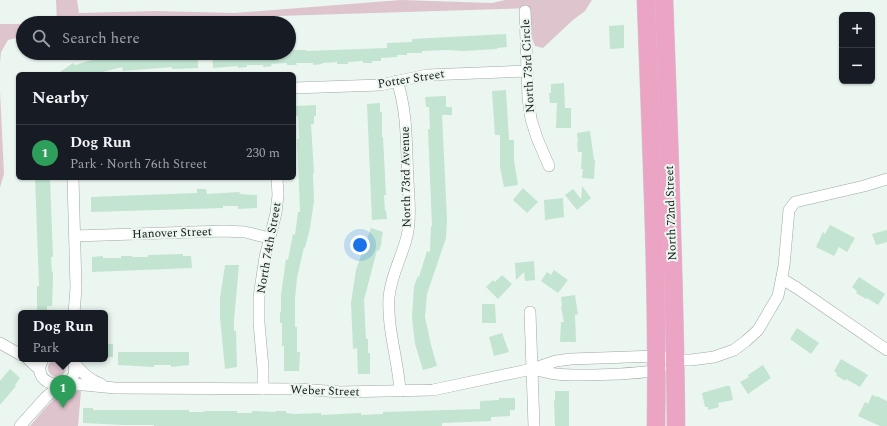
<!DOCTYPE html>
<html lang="en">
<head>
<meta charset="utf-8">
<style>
	:root { --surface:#171b24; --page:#242831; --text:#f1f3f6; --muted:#9ea1a6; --line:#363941; --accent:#ea580c }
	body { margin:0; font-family:Spectral,serif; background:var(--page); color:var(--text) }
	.controls { position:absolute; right:12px; top:12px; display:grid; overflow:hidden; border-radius:6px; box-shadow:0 1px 3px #0004 }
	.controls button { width:36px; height:36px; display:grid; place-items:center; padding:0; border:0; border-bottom:1px solid var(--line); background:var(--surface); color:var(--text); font:20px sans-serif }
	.you { position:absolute; left:360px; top:245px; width:14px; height:14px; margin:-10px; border:3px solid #fff; border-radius:50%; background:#1a73e8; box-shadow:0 0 0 6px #1a73e833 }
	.badge { display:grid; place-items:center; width:26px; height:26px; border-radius:50%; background:var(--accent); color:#fff; font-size:13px; font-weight:700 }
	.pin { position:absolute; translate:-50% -33px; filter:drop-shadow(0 1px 2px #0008) }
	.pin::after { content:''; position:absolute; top:21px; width:14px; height:12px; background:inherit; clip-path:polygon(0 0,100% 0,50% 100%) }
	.popup { position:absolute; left:18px; top:310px; width:90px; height:52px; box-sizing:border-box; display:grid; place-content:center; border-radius:6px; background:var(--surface); filter:drop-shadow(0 1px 3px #0005); font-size:13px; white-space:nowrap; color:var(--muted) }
	.popup b { font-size:15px; color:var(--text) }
	.popup::after { content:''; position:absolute; left:50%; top:100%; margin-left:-8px; border:8px solid transparent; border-top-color:var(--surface) }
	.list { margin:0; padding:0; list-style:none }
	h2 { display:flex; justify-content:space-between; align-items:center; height:52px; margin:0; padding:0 16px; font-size:17px }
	h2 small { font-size:13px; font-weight:400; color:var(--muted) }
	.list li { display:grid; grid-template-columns:26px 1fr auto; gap:12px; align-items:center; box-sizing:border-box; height:56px; padding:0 16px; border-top:1px solid var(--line) }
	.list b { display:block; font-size:15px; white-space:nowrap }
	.list p { margin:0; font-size:13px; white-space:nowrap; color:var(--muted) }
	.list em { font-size:13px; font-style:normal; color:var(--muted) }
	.icon { flex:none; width:22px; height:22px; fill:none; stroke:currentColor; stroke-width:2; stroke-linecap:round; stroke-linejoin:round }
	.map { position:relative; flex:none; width:887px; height:426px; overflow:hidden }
	.search { position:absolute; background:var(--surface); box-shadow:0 1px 3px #0004; left:16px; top:16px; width:280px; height:44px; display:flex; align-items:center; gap:10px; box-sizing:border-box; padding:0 14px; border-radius:22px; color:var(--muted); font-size:15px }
	.panel { position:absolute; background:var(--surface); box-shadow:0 1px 3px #0004; left:16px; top:72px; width:280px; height:108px; border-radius:6px }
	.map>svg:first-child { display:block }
	.green { fill:#dec4cd }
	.building { fill:#c2e4d1 }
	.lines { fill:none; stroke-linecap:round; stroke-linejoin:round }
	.street-casing { stroke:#9ea9a3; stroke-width:12 }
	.primary-casing { stroke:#d0d1d1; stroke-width:19 }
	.street { stroke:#fff; stroke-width:11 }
	.primary { stroke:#eca4c4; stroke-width:18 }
	.labels { text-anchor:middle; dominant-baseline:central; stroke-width:4; stroke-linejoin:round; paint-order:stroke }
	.street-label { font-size:12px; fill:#161a18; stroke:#ebf6f0 }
</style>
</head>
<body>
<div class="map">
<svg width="887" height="426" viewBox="0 0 887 426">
	<rect width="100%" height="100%" fill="#ebf6f0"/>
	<!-- green -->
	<g class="green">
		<polygon points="56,0 77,0 79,13 156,11 234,13 401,0 492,3 505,0 592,0 585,11 573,20 543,48 535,46 530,33 530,8 57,23"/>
		<polygon points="0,24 23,24 23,36 8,40 1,52 0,63"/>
		<polygon points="0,91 4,174 0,187"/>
		<circle cx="57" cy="368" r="9"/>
		<path d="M72 391H81L78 426H30C45 410 49 398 72 391Z"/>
	</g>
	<!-- building -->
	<g class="building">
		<polygon points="624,25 624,48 610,49 609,26"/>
		<polygon points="506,34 507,47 497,48 497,49 463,51 447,50 422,51 422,53 407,53 407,55 397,55 397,57 381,58 381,61 372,61 372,63 363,63 363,61 348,62 348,64 337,64 337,62 322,63 322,64 313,65 313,63 296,63 297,65 287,65 287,63 271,64 272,66 263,67 263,65 247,65 247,67 238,68 238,66 213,68 212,53 289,53 289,50 306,50 306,51 387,48 387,43 412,42 412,39"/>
		<polygon points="113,53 133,53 133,56 163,55 162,53 198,54 198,68 172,69 172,67 123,71 122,67 95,74 57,74 73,63 75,65 113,54"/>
		<polygon points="564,83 565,108 571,108 571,128 556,128 557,103 550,103 549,93 551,93 551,84"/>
		<polygon points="506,90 509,140 514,140 514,160 518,185 504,187 500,167 500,135 495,135 492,91"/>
		<polygon points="446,96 446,107 452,107 452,115 442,115 447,219 446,238 427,294 425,317 431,345 437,366 423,370 415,344 412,318 414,286 418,276 419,277 427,251 430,252 431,226 432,226 428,129 430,129 429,107 426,107 425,97"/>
		<polygon points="380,103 380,112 382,112 382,137 383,137 386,195 384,195 385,211 386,211 387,219 372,220 367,104"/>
		<polygon points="316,105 316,116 314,116 314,124 311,124 314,173 313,173 314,201 310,228 305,248 304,247 297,278 295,298 295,327 297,327 297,352 300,352 299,371 284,371 284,346 282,346 282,323 280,323 280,312 281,312 281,295 286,259 288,260 293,234 295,235 298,212 300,212 297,139 299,139 298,116 296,116 296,106"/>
		<polygon points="590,131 594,160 595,160 594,179 582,178 583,169 581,169 582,152 578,152 577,143 578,142 577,133"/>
		<polygon points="35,178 50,178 53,257 51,257 52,272 53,272 53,280 52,306 47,306 47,313 37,313 37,286 39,286"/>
		<polygon points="582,186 591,198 577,210 565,195 573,189 581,199"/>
		<polygon points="523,188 538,202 527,213 513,200"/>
		<polygon points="197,189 206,189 207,194 240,192 239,194 257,195 257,208 238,209 238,206 223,206 223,208 91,212 91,197 197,193"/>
		<polygon points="563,198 564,217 545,220 544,200"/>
		<polygon points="830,225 855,238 847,252 839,247 834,256 816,247 823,232 825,234"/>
		<polygon points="371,228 383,232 381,241 382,241 379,251 377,250 364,300 366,339 368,339 368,353 370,353 370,374 358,374 357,348 353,349 351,303 356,270"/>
		<polygon points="887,230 887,242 876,245 872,234"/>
		<polygon points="183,254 183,256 191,256 192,268 92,272 92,257 103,256 103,258 121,258 121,256 132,256 132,257 148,257 148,255"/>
		<polygon points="534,261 535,280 525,281 524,272 516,280 515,263"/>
		<polygon points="225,265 239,265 234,320 234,331 236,331 237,367 225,369 220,317 220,298"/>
		<polygon points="554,270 568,280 558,293 541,281 547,272 551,275"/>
		<polygon points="502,275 512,284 498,299 486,287 493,280 495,282"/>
		<polygon points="859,277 885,294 878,305 867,298 866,299 856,293 857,291 852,287"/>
		<polygon points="575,295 578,314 575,315 576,342 560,342 561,322 564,322 561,307 562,306 561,297"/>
		<polygon points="482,304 495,304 496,323 482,323"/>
		<polygon points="797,328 819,343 811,354 790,339"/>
		<polygon points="502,333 509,352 494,356 489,337"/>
		<rect x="105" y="344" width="8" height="13"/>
		<polygon points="118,352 189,352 189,365 171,367 171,365 154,365 154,367 118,365"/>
		<polygon points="841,359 868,375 860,387 846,379 845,381 836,375 837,373 834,371"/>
		<polygon points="763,365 771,378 748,394 740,382 749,377 748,375"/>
		<polygon points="10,369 20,378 15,385 16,386 0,405 0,381"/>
		<polygon points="726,386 730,386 733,400 718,403 719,407 708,410 708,407 705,407 702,393"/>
		<polygon points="555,391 569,391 569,426 555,426 554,400 555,400"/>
		<polygon points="872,395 877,397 877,396 887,401 887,426 880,426 858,416 865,402 868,404"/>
		<polygon points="499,398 515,398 515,410 510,410 510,416 491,417 491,421 442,423 442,426 154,426 154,425 125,425 83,423 83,408 93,408 93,410 189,410 189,412 204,412 204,411 237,411 237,413 252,413 252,411 276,412 276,411 286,411 286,413 295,414 321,413 321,415 361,413 361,415 383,414 383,412 480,409 480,401 499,400"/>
	</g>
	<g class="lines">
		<defs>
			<g id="street">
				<polyline points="525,11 528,98 531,119 537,138 549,166"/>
				<path d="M397 81C408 113 406 148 408 181 409 199 411 218 407 236 402 257 391 275 389 297 387 329 398 359 400 391"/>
				<polyline points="294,88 380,85 427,75 527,71"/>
				<polyline points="73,178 76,288 74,313"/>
				<polyline points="75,236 224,231 245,232 269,238"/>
				<polyline points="782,279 797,288 887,350"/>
				<polyline points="530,312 534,426"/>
				<polyline points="0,343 21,355"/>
				<polyline points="28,359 40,370"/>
				<path d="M43 359C25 390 88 395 72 359"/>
				<path d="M74 363C83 373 89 380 101 384"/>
				<path d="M532 369C540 371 548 373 556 374 573 376 649 375 661 368"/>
				<polyline points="64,383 115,388 298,389 341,392 433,390 532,369 556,361 571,359 657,356 676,360 691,360 714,357 734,350 746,341 758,330 778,296 784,266 789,210 795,202 864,186 887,179"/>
				<polyline points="263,389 263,368 259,323 259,297 265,257 276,213 278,195 277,178"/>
				<polyline points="20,426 46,397 61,385"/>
			</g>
			<g id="primary">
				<path d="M646 0C651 142 658 284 656 426"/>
				<path d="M664 0C669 142 675 284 676 426"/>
			</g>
		</defs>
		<!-- street casing -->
		<use href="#street" class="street-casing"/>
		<!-- primary casing -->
		<use href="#primary" class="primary-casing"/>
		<!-- street -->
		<use href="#street" class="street"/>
		<!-- primary -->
		<use href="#primary" class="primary"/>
	</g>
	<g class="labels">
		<!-- street labels -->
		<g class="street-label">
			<text transform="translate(528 66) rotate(-93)">North 73rd Circle</text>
			<text transform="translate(411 79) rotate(-9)">Potter Street</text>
			<text transform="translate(406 177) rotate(-91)">North 73rd Avenue</text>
			<text transform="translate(671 213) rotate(-92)">North 72nd Street</text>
			<text transform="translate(172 233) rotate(-2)">Hanover Street</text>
			<text transform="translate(269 248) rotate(-80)">North 74th Street</text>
			<text transform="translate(325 391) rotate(2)">Weber Street</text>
		</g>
	</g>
</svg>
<div class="controls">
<button>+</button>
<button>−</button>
</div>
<div class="you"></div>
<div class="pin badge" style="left:63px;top:408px;background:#2e9e5b">1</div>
<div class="popup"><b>Dog Run</b>Park</div>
<div class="search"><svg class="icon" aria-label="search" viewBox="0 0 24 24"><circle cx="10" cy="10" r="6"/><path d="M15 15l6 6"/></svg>Search here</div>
<section class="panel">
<h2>Nearby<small></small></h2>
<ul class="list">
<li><span class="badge" style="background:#2e9e5b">1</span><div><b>Dog Run</b><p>Park · North 76th Street</p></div><em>230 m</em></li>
</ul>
</section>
</div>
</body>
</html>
